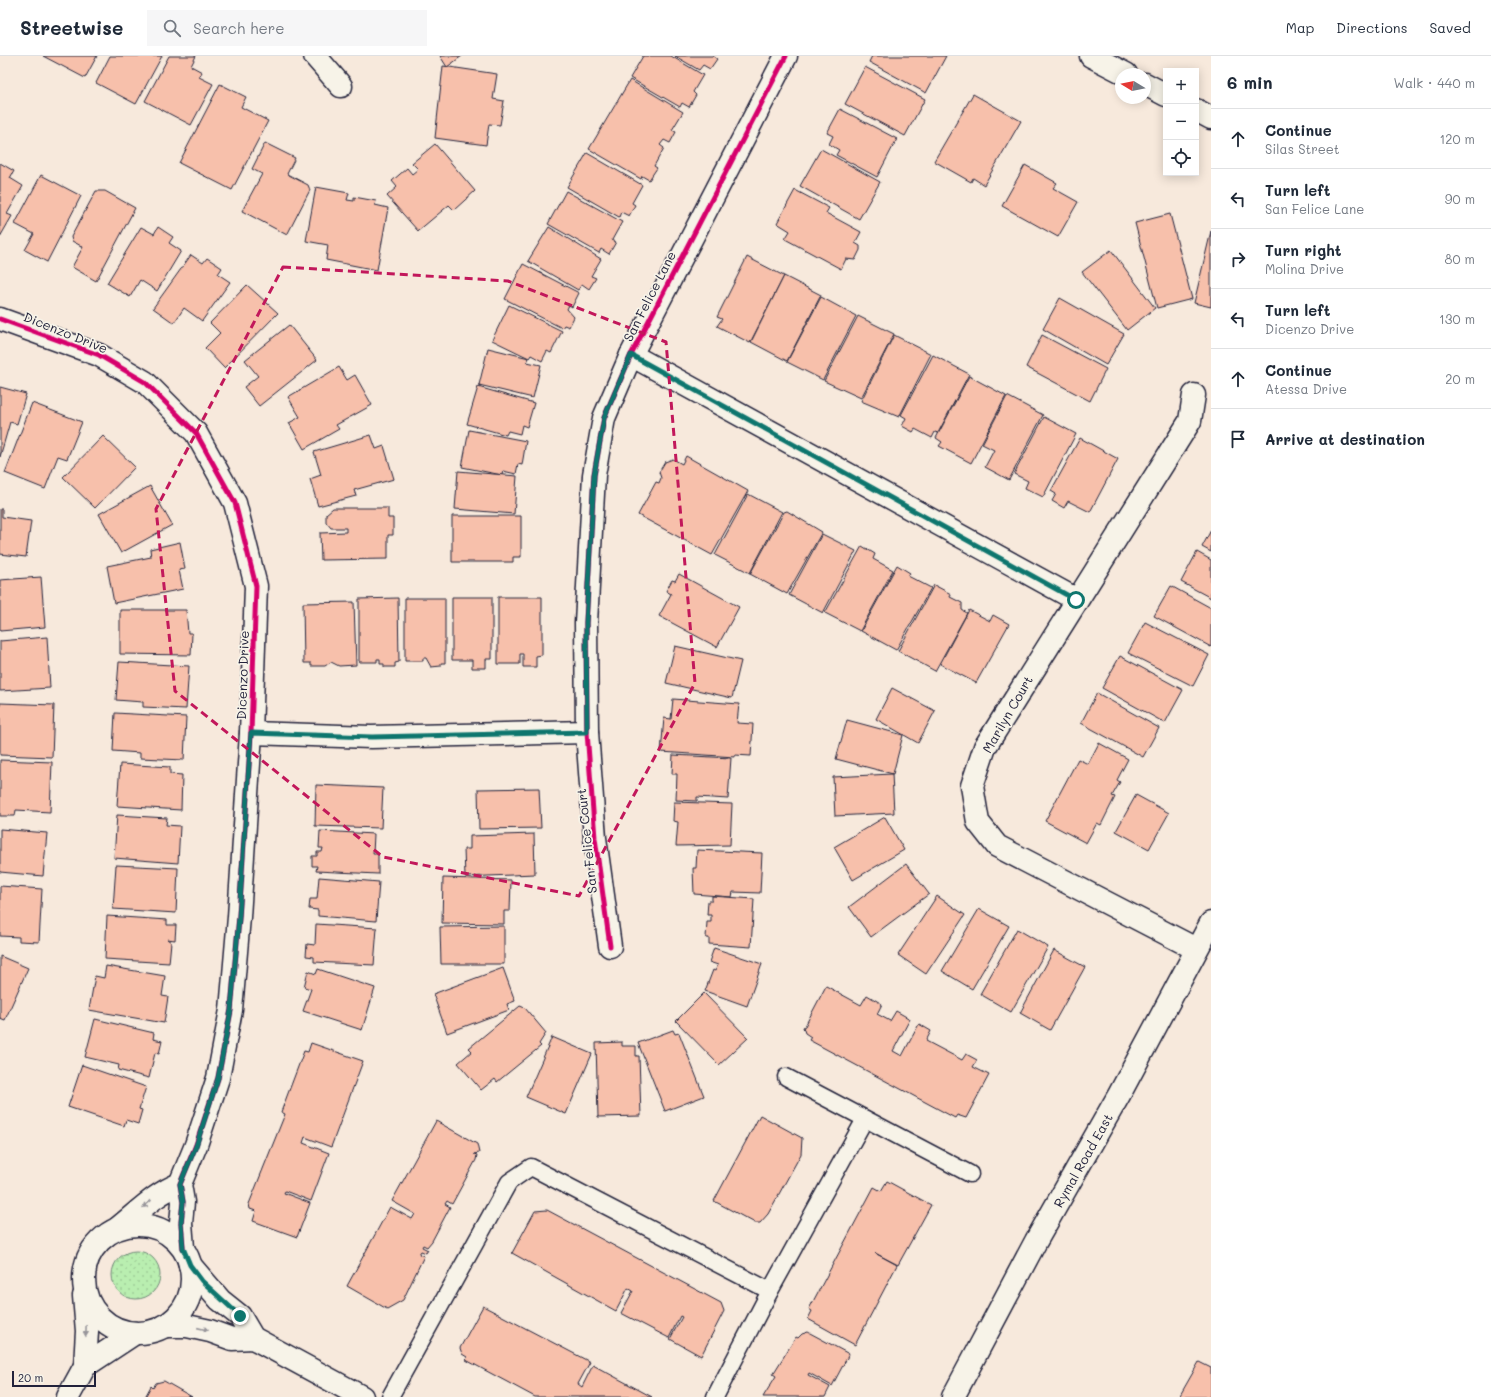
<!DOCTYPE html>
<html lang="en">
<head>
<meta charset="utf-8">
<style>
	:root { --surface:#fff; --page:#f6f6f7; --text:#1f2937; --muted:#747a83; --line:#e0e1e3 }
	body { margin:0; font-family:Mali,sans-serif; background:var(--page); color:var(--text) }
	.controls { position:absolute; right:12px; top:12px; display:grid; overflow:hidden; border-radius:0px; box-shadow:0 2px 10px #0003 }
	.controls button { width:36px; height:36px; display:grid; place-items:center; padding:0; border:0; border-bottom:1px solid var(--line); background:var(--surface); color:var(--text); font:20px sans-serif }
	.compass { position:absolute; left:1115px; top:12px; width:36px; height:36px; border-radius:50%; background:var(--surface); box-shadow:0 2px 10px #0003; rotate:280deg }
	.scale { position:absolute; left:12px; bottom:10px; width:84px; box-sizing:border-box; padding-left:4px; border:2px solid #22223b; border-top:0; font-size:11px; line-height:14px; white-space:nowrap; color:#22223b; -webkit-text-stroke:3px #f7f3e8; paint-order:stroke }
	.stop { position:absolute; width:12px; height:12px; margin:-9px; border:3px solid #0f766e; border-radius:50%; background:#fff }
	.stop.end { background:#0f766e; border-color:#fff; box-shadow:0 1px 4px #0008 }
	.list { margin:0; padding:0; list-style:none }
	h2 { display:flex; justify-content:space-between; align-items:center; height:52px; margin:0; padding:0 16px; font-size:17px }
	h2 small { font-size:13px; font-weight:400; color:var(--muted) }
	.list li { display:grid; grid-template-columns:26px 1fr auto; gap:12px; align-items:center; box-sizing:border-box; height:60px; padding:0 16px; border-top:1px solid var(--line) }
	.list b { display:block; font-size:15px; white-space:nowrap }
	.list p { margin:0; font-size:13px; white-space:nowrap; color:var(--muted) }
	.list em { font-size:13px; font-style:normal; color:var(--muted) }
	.icon { flex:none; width:22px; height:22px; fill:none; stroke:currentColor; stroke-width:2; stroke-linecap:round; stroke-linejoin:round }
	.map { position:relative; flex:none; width:1211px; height:1341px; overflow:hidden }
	header { display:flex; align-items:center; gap:24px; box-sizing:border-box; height:56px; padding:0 20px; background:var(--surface); border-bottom:1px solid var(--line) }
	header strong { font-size:19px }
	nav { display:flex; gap:22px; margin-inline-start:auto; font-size:14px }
	.search { width:280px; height:36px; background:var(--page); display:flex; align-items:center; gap:10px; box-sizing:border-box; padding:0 14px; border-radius:0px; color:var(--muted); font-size:15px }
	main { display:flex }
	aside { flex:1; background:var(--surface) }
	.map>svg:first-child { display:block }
	.grass { fill:url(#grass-dots); stroke:#6e8876 }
	.building { fill:#f7c0ab; stroke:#22223b }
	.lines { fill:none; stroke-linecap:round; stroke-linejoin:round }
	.lane-casing { stroke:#22223b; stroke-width:19 }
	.street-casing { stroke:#22223b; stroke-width:25 }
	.secondary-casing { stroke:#22223b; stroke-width:25 }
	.lane { stroke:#f7f3e8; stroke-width:16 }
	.street { stroke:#f7f3e8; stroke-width:22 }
	.secondary { stroke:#f7f3e8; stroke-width:22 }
	.cycleway-casing { stroke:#f7f3e8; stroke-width:8 }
	.cycleway { stroke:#d6006c; stroke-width:5 }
	.oneway { fill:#97959a }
	.route { stroke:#0f766e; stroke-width:5 }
	.marked { fill:none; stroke:#c2185b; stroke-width:3; stroke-dasharray:8 5; stroke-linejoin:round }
	.labels { text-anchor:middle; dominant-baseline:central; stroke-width:3.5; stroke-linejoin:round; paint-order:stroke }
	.street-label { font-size:13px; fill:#22223b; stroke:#f7f3e8 }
</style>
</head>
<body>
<header>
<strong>Streetwise</strong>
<div class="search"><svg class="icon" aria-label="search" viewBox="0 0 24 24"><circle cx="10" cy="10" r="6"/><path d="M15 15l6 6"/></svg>Search here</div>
<nav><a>Map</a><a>Directions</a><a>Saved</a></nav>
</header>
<main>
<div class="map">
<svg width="1211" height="1341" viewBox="0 0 1211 1341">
	<defs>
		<pattern id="grass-dots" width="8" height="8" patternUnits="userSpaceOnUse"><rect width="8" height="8" fill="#b9eeb0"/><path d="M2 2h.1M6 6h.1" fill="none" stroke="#9fcc98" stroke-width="1.8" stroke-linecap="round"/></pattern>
	</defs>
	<rect width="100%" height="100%" fill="#f7e9dc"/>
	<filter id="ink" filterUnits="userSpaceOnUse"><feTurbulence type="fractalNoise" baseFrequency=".025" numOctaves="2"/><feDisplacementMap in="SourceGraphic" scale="8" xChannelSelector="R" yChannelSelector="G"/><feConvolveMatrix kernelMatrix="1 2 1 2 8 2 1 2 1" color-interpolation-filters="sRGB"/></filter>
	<g filter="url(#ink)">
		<!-- grass -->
		<circle class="grass" cx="136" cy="1219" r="24"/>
		<!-- building -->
		<g class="building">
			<polygon points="43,0 97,0 85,22"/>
			<polygon points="110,0 162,0 136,48 96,27"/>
			<polygon points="169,0 196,0 191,10 202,16 199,21 213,28 191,69 145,45"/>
			<polygon points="440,0 462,0 447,11"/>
			<polygon points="643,0 671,0 703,19 693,36 696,39 689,51 682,47 680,51 630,22"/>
			<polygon points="675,0 713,0 717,3 710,13 703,9 699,14"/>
			<polygon points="872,0 946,0 926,37 869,6"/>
			<polygon points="443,10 497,18 493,43 504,45 500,69 489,68 486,89 435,82"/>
			<polygon points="865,11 925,43 905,80 845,48"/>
			<polygon points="630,24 683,56 672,74 676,76 670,87 664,84 660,89 664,92 654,110 657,112 649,124 642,120 641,123 589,93"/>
			<polygon points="220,28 246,41 241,51 268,65 232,134 179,107"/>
			<polygon points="973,38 1021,65 984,129 973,122 971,126 934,105"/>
			<polygon points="840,53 897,83 877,121 836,99 839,94 829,88 833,80 827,77"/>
			<polygon points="265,87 295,102 287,118 308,129 310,134 287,179 242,155 262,118 252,113"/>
			<polygon points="435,88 475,135 454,154 449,149 418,175 387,140 397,131 392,125 407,112 412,118 418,113 412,107"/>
			<polygon points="821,93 880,126 859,163 800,130"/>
			<polygon points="587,97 642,129 632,147 635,149 629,160 621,156 619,161 567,131"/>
			<polygon points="0,107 14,115 10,122 23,130 7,158 12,160 0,181"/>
			<polygon points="1025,109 1057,127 1053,132 1078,146 1058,181 1002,150"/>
			<polygon points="41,119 81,140 47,206 25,194 34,178 15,168"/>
			<polygon points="316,131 349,137 347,144 354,145 354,141 376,145 375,149 388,152 377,214 326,204 328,189 306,185"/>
			<polygon points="795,134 829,152 826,157 861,176 855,187 860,190 860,194 855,204 846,203 841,213 785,183 790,175 777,167"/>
			<polygon points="96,135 105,135 135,152 96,225 72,211 83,191 72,185 71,181"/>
			<polygon points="566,135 622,166 612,184 616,186 609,198 601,193 599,197 548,168"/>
			<polygon points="1170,158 1192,243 1157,252 1135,167"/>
			<polygon points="141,171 154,178 158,171 173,181 169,187 181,195 157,235 140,224 130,241 107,227"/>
			<polygon points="549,171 601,203 591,220 596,222 589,233 582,228 578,234 528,205"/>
			<polygon points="1211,175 1211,251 1194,247"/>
			<polygon points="1111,194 1155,252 1127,274 1082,216"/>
			<polygon points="191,199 203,207 207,202 222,212 218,218 230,226 202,265 184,252 174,267 153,252"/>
			<polygon points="747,201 784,220 750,287 717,270 722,263 717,261"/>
			<polygon points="523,208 579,237 572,251 569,249 567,253 574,261 569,271 564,269 562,272 505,243"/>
			<polygon points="784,220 821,239 787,305 751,286"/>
			<polygon points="247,229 278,257 224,312 205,292 220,277 210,267"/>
			<polygon points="821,241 856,260 823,324 787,306"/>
			<polygon points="1060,242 1124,278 1106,309 1043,273"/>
			<polygon points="509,249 562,275 551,297 547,295 542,305 531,299 529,302 492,284"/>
			<polygon points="858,260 894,278 861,342 824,325"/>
			<polygon points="289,269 317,304 259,350 244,331 258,320 245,304"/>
			<polygon points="894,279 931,298 899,361 861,345"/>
			<polygon points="1042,279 1106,313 1090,345 1026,311"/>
			<polygon points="488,292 529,302 527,306 541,309 533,342 479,329"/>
			<polygon points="933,299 969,318 938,377 935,376 932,382 915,373 913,376 902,370 906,362 901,359"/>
			<polygon points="339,311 347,324 355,319 372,349 336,369 339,373 304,393 289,367 300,361 288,341"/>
			<polygon points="969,320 1006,340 971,407 939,390 942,386 936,382"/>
			<polygon points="0,331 26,338 17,368 10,366 0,401"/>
			<polygon points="478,331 534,347 527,371 522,369 520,378 508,375 506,379 467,368"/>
			<polygon points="1007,340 1043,359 1009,424 985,411 994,394 982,388"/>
			<polygon points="32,347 82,366 67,403 58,400 45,433 5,417"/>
			<polygon points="1044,361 1076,378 1043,441 1025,432 1028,425 1014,418"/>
			<polygon points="469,374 526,385 522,409 518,408 516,418 503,415 502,419 462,411"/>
			<polygon points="371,379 376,393 384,390 394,423 354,434 356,440 318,450 310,423 321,419 314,396"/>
			<polygon points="103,380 135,411 95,452 63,421"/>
			<polygon points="1080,382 1118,403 1090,456 1068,445 1064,452 1052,445 1056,438 1051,435"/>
			<polygon points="686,400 748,435 712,499 638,459 656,426 659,427 661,422 659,416 665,406 673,403 682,408"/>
			<polygon points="458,415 517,420 514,458 455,453"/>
			<polygon points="150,430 172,469 121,497 99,458"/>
			<polygon points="748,438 782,456 750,517 715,499"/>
			<polygon points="333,452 388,452 388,462 393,462 393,479 388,479 388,503 321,504 320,477 346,476 346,472 331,472 326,466 326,458"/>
			<polygon points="0,453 2,453 2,461 31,465 26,501 0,498"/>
			<polygon points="787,455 822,476 787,538 750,518 784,456"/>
			<polygon points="452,460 521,460 521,501 513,501 513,506 452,506"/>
			<polygon points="1211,474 1211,496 1202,491"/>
			<polygon points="822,478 856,495 823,557 789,539"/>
			<polygon points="180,486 185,513 179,514 183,533 114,547 107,510 151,501 150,493"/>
			<polygon points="862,490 875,498 873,503 893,514 860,575 825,557"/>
			<polygon points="1197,496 1211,504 1211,542 1181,526"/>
			<polygon points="897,509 910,517 908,520 931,532 896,594 861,575"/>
			<polygon points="679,518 739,551 717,591 659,560 671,538 666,535 672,524 675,525"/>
			<polygon points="41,521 45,571 0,575 0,524"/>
			<polygon points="934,529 951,538 950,541 962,547 962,554 967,557 935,615 898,595"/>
			<polygon points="1171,530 1211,552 1211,591 1154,560"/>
			<polygon points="452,541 492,541 492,603 486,603 486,612 472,612 472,604 452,604"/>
			<polygon points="498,541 542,541 542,599 536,600 536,611 523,611 523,598 520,598 520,608 498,608"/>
			<polygon points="398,542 399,606 395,607 395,611 384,611 384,608 380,608 380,603 377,603 377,606 359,606 359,543"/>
			<polygon points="405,542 445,542 445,607 441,607 441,610 431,611 426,602 423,602 423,605 405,605"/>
			<polygon points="354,546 356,609 339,610 331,606 325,610 311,610 311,607 304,607 303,547"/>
			<polygon points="120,554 186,554 188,577 192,577 191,599 120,598"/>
			<polygon points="969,554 990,565 993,559 1009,568 976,627 940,608"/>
			<polygon points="1145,566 1209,599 1193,630 1128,597"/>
			<polygon points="47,581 50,632 0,635 0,585"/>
			<polygon points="675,590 741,605 732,642 666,627"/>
			<polygon points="1120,600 1183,634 1165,667 1102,632"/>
			<polygon points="119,606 189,610 186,653 143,651 143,646 116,644"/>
			<polygon points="892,632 935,655 918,687 876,663"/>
			<polygon points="1097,637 1159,672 1143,701 1081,667"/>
			<polygon points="673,643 739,648 737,667 753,668 751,700 735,699 735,701 661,696 664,662 671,663"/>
			<polygon points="0,647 54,649 52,701 0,699"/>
			<polygon points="115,657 186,661 184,704 140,702 140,697 113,695"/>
			<polygon points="847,664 903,679 893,718 836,703"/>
			<polygon points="1099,687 1128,703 1117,724 1120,726 1112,740 1115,741 1101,769 1097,767 1086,787 1045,765 1078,703 1088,708"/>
			<polygon points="673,699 731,702 728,743 697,741 697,745 676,744 677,718 672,718"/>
			<polygon points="0,704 52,706 50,756 16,754 15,760 0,760"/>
			<polygon points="120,708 170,711 170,718 182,719 181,754 117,750"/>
			<polygon points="892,718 894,757 835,760 833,721"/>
			<polygon points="316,729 383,732 381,772 315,770"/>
			<polygon points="539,732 541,772 479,773 478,733"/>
			<polygon points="1136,739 1169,757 1149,793 1116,775"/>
			<polygon points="674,746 732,748 730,789 676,790 678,766 673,765"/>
			<polygon points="117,759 167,762 166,769 180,770 178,807 114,802"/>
			<polygon points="885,761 904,794 853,824 834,791"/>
			<polygon points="0,773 47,777 43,820 0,816"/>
			<polygon points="320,775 374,778 373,798 378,798 378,818 316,815 317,810 312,810 312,800 317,800 317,796 322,796 323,792 319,792"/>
			<polygon points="534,778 535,818 465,821 464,793 470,793 470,780"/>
			<polygon points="697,794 762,797 760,837 733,836 732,841 694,838 693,812 696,812"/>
			<polygon points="906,808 929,838 871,881 849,851"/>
			<polygon points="116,809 178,812 176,857 113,853"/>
			<polygon points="319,821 379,826 376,865 318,860 318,854 309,853 310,843 317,843"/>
			<polygon points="443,822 511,824 510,855 504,855 504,868 442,867"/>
			<polygon points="0,830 42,833 39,886 19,885 19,881 0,880"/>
			<polygon points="712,840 754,843 751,891 709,888 709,882 706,882 707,866 711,866 711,859 707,859 708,845 712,845"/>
			<polygon points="937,840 965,859 926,918 898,899"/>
			<polygon points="979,853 1009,870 972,933 942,915"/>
			<polygon points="107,860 167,864 167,869 176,869 175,884 167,883 171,886 169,907 105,903"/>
			<polygon points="316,868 377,872 374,909 314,906 314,901 306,900 307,888 315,889"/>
			<polygon points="504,870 504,908 441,908 440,871"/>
			<polygon points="1017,873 1048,891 1011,956 980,938"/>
			<polygon points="714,892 762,908 747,950 705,935 713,914 715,915 718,909 709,906"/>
			<polygon points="1054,894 1085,911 1050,974 1020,957"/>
			<polygon points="0,900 28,912 5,964 0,962"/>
			<polygon points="106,910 165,920 162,940 168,941 164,967 89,954 95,920 104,922"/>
			<polygon points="503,912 515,945 507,948 509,954 447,977 433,938"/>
			<polygon points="318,913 375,932 362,974 303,955 311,933 304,931 308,915 316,918"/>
			<polygon points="826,930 861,949 867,939 882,948 877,958 890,965 896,955 910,963 893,995 902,1000 919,968 931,975 926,985 962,1004 966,998 977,1004 973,1011 989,1019 966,1062 957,1059 955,1062 809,984 811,981 805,977 803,971 805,970"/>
			<polygon points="704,937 748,982 719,1009 676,965"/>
			<polygon points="520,950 525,952 546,977 539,988 541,990 497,1026 495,1023 481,1034 458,1007 472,995 469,992"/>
			<polygon points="95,963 154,977 153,983 162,985 159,998 155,997 149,1022 118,1014 119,1009 85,1001"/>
			<polygon points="673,974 675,978 679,977 704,1040 665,1055 638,987"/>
			<polygon points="552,981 592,998 566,1058 526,1041"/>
			<polygon points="622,986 622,990 636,990 636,1000 639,1000 641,1060 598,1061 596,987"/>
			<polygon points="311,987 363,1005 331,1091 305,1081 303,1087 329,1097 311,1145 285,1135 284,1137 310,1147 297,1181 253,1165 256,1155 250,1153 249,1148 285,1058 281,1056 304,995 308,996"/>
			<polygon points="82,1009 146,1031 139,1053 142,1054 138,1068 126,1064 124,1070 68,1051"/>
			<polygon points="760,1059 802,1082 801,1098 768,1158 760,1167 755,1167 714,1145"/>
			<polygon points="436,1065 477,1088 479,1097 474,1098 477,1099 476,1104 452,1148 447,1145 445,1148 450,1151 432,1185 427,1191 423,1189 422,1191 428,1194 426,1197 421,1195 419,1198 424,1200 403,1244 387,1253 347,1230 390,1151 412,1163 415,1158 392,1145"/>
			<polygon points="887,1125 931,1149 898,1209 875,1197 897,1209 855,1289 808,1263 812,1255 809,1253 874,1131 881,1135"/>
			<polygon points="547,1154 721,1247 724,1255 701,1300 670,1283 682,1261 680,1260 669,1282 621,1257 633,1235 628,1232 616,1255 512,1197 535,1155"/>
			<polygon points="483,1250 590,1306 578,1328 582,1331 593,1309 652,1341 535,1341 466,1304 467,1301 462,1298 460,1292"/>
			<polygon points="808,1276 849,1298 832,1330 809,1317 808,1319 830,1331 825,1341 763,1341 776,1320 773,1318 796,1281 798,1282 802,1278"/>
			<polygon points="1199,1306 1211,1312 1211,1341 1179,1341"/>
			<polygon points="164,1325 192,1341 145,1341 151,1330 153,1332 156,1327"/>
		</g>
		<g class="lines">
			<defs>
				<g id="lane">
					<polyline points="786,1021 970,1118"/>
					<polyline points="390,1341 509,1126 531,1111 770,1235"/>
					<polyline points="715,1341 770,1235 865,1063"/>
				</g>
				<g id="street">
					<polyline points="315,0 341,30"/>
					<polyline points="0,263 99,299 145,326 196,377 235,447 256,530 251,677 239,861 231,954 218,1022 196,1089 180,1128 183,1146 181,1167 183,1192"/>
					<polyline points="631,299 1077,544"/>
					<polyline points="1194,339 1190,365 985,691 972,730 978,766 997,790 1196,893"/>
					<polyline points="251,677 371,681 587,676"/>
					<polyline points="610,890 595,782 587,676 586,567 594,419 604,362 631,299 786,0"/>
					<circle cx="138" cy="1223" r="54"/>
					<path d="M118 1172C138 1156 156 1137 180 1128"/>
					<polyline points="190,1209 220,1244 240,1260 253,1282 362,1341"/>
					<polyline points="84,1240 87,1275 85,1310"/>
					<polyline points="165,1270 187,1270 210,1275 232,1283 253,1282"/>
					<polyline points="68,1341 85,1310 135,1277"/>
				</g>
				<g id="secondary">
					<polyline points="1091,0 1126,18"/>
					<polyline points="1145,28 1166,39"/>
					<polyline points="1196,54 1211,62"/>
					<path id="s1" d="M953 1341 1036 1185 1119 1039 1211 867"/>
				</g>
			</defs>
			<!-- lane casing -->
			<use href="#lane" class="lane-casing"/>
			<!-- street casing -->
			<use href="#street" class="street-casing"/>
			<!-- secondary casing -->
			<use href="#secondary" class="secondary-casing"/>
			<!-- lane -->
			<use href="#lane" class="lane"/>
			<!-- street -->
			<use href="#street" class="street"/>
			<!-- secondary -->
			<use href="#secondary" class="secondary"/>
			<defs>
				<g id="cycleway">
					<polyline points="0,263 99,299 145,326 196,377 235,447 256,530 251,677 239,861 231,954 218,1022 196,1089 180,1128 183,1146 181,1167 183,1192"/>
					<polyline points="610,890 595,782 587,676 586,567 594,419 604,362 631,299 786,0"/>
				</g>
			</defs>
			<!-- cycleway casing -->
			<use href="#cycleway" class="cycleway-casing"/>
			<!-- cycleway -->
			<use href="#cycleway" class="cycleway"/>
		</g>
		<!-- one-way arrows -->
		<defs><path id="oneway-solid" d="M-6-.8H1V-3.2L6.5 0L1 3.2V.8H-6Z"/></defs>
		<g class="oneway">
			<use href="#oneway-solid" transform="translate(147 1148) rotate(139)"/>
			<use href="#oneway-solid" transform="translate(203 1273) rotate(13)"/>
			<use href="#oneway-solid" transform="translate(86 1275) rotate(91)"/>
		</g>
	</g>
	<g class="lines" filter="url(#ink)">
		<!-- route -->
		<polyline class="route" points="240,1260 202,1225 190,1209 183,1192 181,1167 183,1146 180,1128 196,1090 218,1022 231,954 239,861 251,677 372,681 587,676 586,567 594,419 604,362 631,299 1076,544"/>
	</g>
	<!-- marked area -->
	<path class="marked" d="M283 211 508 225 666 286 695 627 579 840 383 801 175 635 156 453Z"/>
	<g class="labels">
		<!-- street labels -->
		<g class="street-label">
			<text transform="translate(649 240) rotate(-63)">San Felice Lane</text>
			<text transform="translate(66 276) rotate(22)">Dicenzo Drive</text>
			<text transform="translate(242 619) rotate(-88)">Dicenzo Drive</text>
			<text transform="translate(1007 658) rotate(-60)">Marilyn Court</text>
			<text transform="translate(586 785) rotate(-96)">San Felice Court</text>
			<text stroke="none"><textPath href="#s1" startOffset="270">Rymal Road East</textPath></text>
		</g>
	</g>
</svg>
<div class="controls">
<button>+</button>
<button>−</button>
<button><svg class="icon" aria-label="locate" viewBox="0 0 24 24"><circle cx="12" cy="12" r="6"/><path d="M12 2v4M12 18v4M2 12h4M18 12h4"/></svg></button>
</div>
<svg class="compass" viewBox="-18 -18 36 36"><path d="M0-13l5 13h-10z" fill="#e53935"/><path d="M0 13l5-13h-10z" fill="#747a83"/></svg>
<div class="scale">20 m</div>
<div class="stop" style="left:1076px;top:544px"></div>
<div class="stop end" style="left:240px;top:1260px"></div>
</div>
<aside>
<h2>6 min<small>Walk · 440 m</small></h2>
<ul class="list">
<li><svg class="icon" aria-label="ahead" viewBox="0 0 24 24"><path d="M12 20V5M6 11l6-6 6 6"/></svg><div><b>Continue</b><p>Silas Street</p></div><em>120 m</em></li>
<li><svg class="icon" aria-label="left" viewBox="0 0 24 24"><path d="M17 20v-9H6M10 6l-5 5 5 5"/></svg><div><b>Turn left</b><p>San Felice Lane</p></div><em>90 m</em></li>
<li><svg class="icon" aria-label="right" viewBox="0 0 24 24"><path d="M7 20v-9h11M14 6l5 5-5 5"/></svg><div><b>Turn right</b><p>Molina Drive</p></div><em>80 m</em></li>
<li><svg class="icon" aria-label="left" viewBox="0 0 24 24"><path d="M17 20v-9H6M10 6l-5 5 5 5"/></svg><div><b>Turn left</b><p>Dicenzo Drive</p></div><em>130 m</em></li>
<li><svg class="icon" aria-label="ahead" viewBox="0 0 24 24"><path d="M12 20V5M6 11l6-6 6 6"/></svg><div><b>Continue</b><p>Atessa Drive</p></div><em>20 m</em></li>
<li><svg class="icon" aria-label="arrive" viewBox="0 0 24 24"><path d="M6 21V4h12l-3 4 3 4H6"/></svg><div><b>Arrive at destination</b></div></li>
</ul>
</aside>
</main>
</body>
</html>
